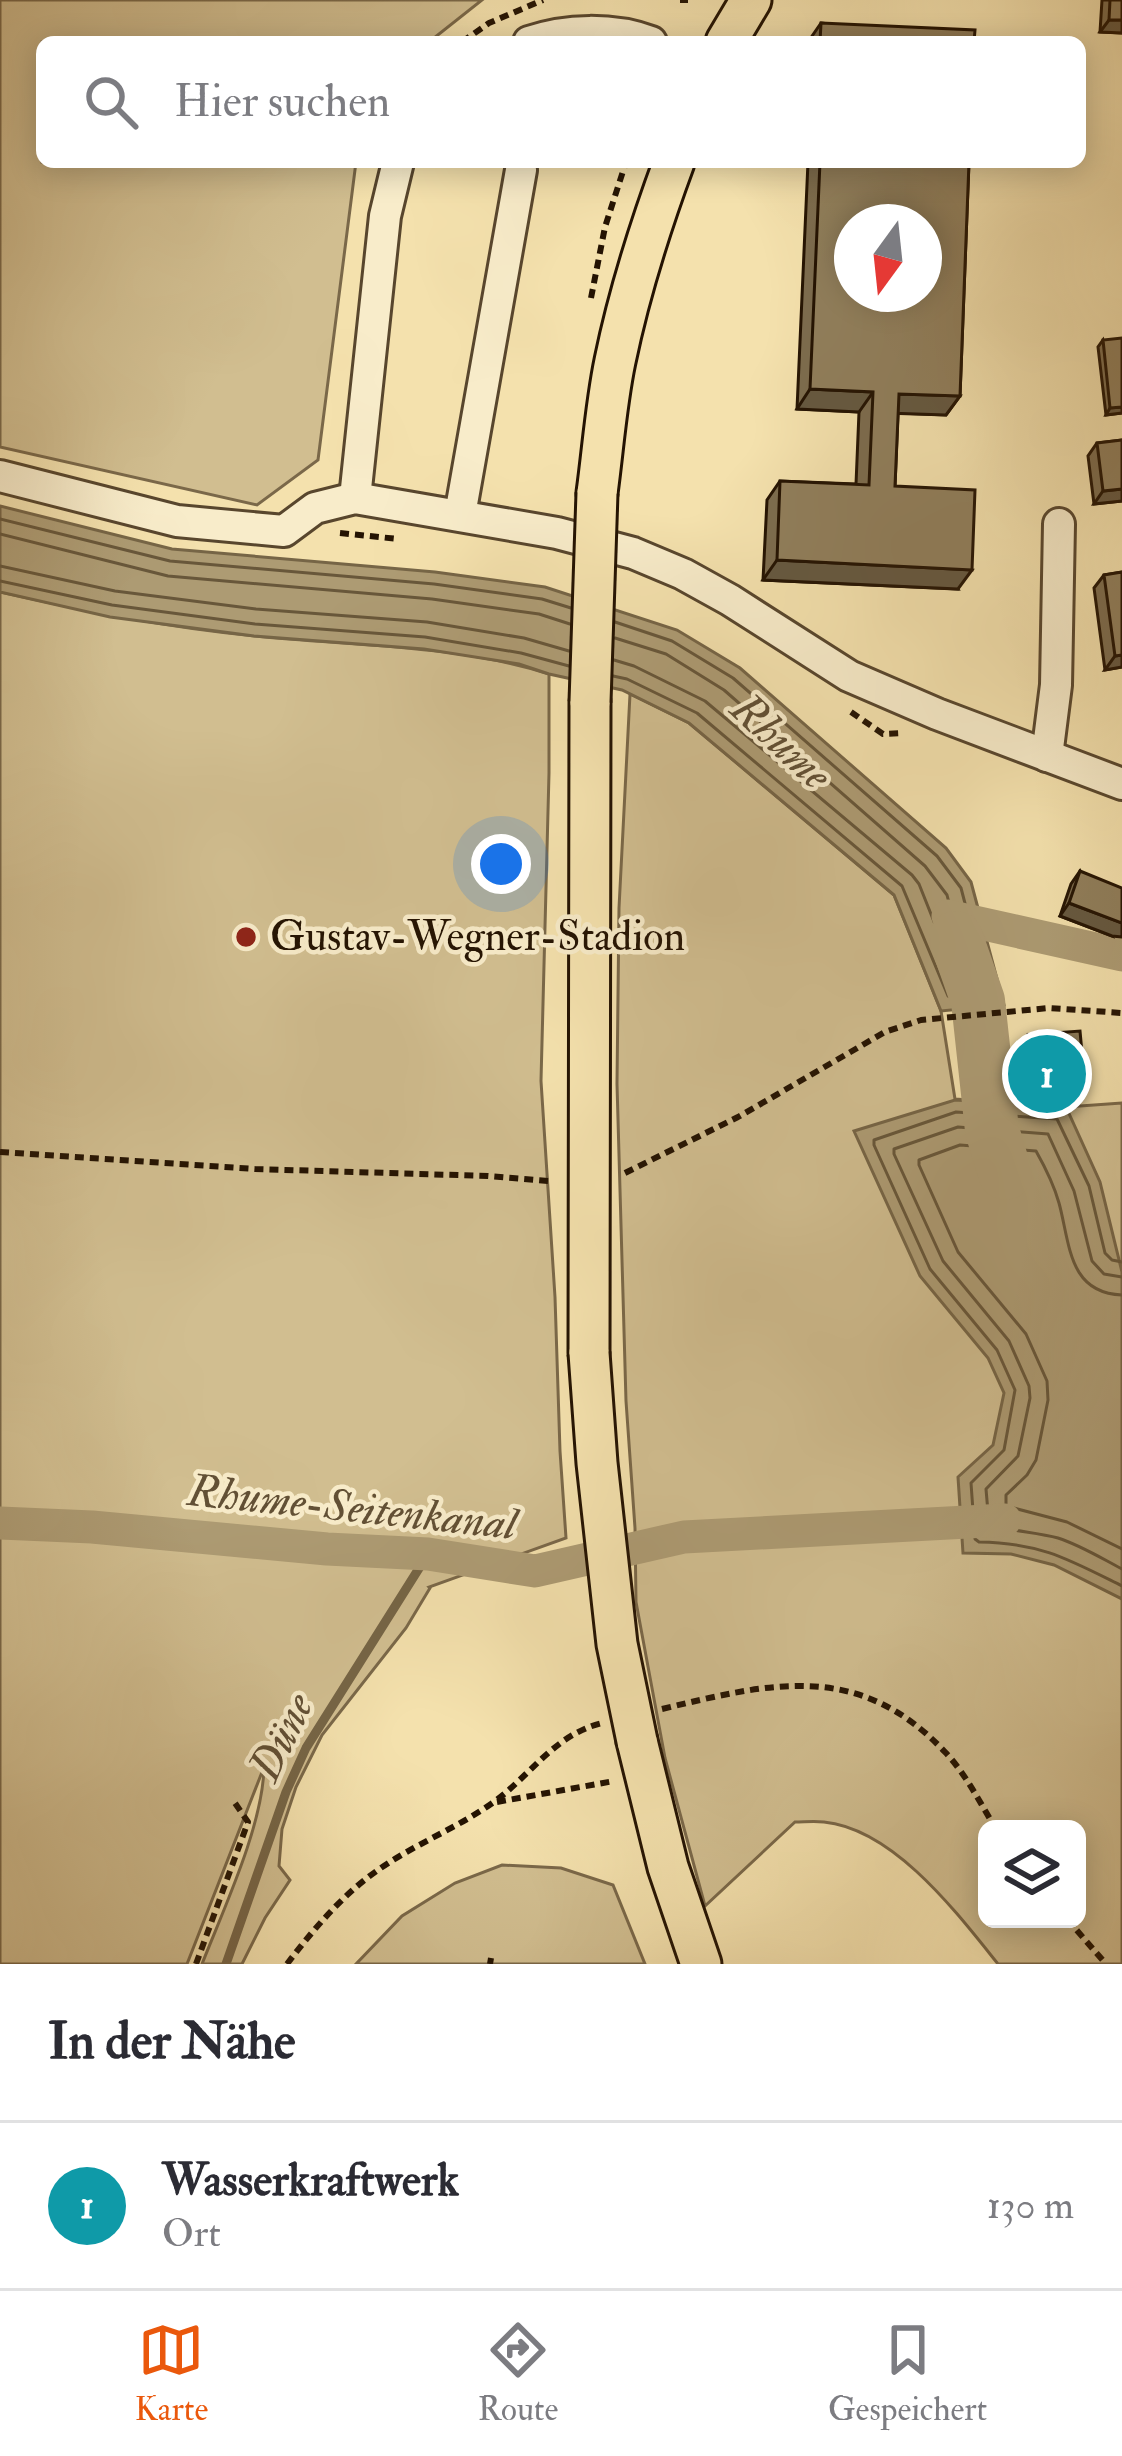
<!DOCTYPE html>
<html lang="de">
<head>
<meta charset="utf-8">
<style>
	:root { --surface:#fff; --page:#f7f7f7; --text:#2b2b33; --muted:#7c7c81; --line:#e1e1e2; --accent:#ea580c }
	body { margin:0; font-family:"IM FELL Double Pica",serif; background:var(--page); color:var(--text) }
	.controls { position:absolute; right:36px; bottom:36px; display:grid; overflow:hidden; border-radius:18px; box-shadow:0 6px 30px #0003 }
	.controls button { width:108px; height:108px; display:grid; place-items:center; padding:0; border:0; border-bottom:3px solid var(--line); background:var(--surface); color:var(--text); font:60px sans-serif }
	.compass { position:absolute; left:834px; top:204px; width:108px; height:108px; border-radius:50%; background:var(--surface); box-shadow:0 6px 30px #0003; rotate:195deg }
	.you { position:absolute; left:501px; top:864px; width:42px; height:42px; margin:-30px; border:9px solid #fff; border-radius:50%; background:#1a73e8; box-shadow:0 0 0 18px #1a73e833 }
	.badge { display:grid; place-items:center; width:78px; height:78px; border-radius:50%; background:var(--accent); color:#fff; font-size:39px; font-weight:700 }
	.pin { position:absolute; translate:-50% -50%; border:6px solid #fff; box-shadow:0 3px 12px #0006 }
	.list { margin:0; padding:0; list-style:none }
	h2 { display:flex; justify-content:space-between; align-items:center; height:156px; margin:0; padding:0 48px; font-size:51px }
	h2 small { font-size:39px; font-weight:400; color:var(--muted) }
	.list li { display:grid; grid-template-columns:78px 1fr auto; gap:36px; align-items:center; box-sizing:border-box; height:168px; padding:0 48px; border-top:3px solid var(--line) }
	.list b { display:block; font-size:45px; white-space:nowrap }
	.list p { margin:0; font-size:39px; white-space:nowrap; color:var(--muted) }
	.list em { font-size:39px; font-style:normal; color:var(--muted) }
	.icon { flex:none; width:66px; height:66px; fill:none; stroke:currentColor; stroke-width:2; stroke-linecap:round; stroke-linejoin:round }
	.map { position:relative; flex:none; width:1122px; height:1964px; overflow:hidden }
	.search { position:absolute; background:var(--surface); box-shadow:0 6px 30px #0003; left:36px; right:36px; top:36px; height:132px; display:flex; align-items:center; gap:30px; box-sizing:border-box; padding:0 42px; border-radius:18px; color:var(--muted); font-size:45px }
	.sheet { height:324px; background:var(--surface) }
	nav { display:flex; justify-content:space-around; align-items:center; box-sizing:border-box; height:168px; border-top:3px solid var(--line); background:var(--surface); font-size:33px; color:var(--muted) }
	nav a { display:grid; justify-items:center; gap:6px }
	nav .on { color:var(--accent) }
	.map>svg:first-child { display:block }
	.green { fill:#d1be90; stroke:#7a6849; stroke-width:3; fill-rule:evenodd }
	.water { fill:#ad9b73; stroke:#766546; stroke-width:3 }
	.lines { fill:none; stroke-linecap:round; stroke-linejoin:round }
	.shore { stroke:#68573a; stroke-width:3 }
	.stream { stroke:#766546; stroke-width:9 }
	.canal { stroke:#ad9b73; stroke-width:33 }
	.river { stroke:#ad9b73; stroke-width:54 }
	.minor-casing { stroke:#58462d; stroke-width:36 }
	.major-casing { stroke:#241302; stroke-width:45 }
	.path { stroke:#241302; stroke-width:6; stroke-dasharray:9 6; stroke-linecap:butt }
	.minor { stroke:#f8ecca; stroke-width:30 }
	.major { stroke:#f4e1ad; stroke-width:39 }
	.major-bridge-casing { stroke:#241302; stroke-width:45; stroke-linecap:butt }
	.major-bridge { stroke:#f4e1ad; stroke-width:39 }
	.wall { fill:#7c6c4e; stroke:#241302; stroke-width:3 }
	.shaded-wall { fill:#655840; stroke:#241302; stroke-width:3 }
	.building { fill:#907e5b; stroke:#241302; stroke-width:3; fill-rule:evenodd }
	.poi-dot { fill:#8f2418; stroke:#f8ecca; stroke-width:4.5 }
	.labels { text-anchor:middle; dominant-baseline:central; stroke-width:9; stroke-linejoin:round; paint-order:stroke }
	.poi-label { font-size:42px; fill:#241302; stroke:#f8ecca; text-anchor:start }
	.water-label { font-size:45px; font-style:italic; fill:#625035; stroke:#f8ecca }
</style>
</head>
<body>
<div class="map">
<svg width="1122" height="1964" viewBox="0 0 1122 1964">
	<rect width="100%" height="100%" fill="#f4e1ad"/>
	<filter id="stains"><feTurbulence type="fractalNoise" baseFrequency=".00167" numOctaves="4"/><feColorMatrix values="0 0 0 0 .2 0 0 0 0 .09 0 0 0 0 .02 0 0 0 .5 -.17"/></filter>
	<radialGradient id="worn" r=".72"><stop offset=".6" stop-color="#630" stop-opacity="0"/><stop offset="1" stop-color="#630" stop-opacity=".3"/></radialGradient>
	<!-- green -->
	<g class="green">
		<polygon points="0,0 482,0 429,42 42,42 42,162 356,162 318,460 257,505 0,447"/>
		<path d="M0 592C85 611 169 628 255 636 353 646 454 644 549 674V773L541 1081 555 1297 560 1451 566 1538 429 1587 430 1588 406 1628 322 1735 296 1787 282 1829 279 1866 290 1880 265 1918 242 1964H202C224 1908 263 1825 264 1767L187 1964H0Z"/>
		<path d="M630 694 689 723 894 895 941 1011 955 1099 1066 1107 1122 1103V1964H998C957 1913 894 1829 824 1822 814 1821 804 1822 795 1822L705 1906 665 1758 636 1602 635 1528 626 1401 617 1084 619 908ZM987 1829H1077V1919H987Z"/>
		<polygon points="502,1865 561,1868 613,1885 645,1964 356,1964 402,1916 455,1883"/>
	</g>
	<!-- water -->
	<g class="water">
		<polygon points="0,506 172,549 435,572 545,587 677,630 740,668 946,848 971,882 1004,1005 941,1011 894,895 689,723 622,690 549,674 519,664 424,649 254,636 110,617 0,592"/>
		<polygon points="955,1100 1066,1107 1100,1182 1122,1272 1122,1599 1054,1565 1011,1554 963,1553 958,1477 993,1445 1004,1393 988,1358 920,1276 854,1131"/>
	</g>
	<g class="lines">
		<!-- shore -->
		<g class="shore">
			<polyline points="0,519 170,561 434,584 542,599 571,608"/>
			<polyline points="0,534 168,576 432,599 539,614 570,624"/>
			<polyline points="0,566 115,591 256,609 427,622 524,638 569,651"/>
			<polyline points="0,581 112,605 255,624 425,637 521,653 569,666"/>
			<polyline points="614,660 634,666 705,701 912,875 919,884 956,977 961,980 966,978 967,973 947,895 925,866 724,690 666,654 615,638"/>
			<polyline points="613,676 627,679 697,713 902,886 948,996 953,998 985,993 987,988 961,888 937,856 733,678 672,641 615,622"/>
			<path d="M1122 1262 1112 1260 1105 1253 1089 1186 1057 1119 956 1112 874 1140V1145L930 1269 997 1350 1015 1390 1004 1450 971 1483 975 1539 979 1542C1041 1543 1068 1559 1122 1586"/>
			<path d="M1122 1277 1104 1274 1092 1261 1074 1191 1048 1134 958 1127 894 1149V1154L943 1261 1009 1341 1029 1386 1030 1398 1018 1456 986 1489 989 1524C1007 1531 1036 1532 1058 1538 1080 1545 1101 1558 1122 1569"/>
			<path d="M1122 1295C1068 1293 1070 1243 1059 1203 1054 1185 1045 1167 1036 1151L960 1145 919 1160V1165L958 1252 1026 1334 1047 1381 1048 1400 1036 1460 1027 1475 1006 1495V1506L1067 1522 1122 1549"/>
		</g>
		<!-- stream -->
		<polyline class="stream" points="226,1964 286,1792 306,1748 428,1554"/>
		<!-- canal -->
		<g class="canal">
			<polyline points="948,916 1122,955"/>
			<polyline points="0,1523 92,1527 327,1549 428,1554 535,1571 684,1537 1005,1520"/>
		</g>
		<!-- river -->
		<polyline class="river" points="956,938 978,1001 992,1130 1005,1173"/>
		<defs>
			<g id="minor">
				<path d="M529 42C566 29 613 28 651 42"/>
				<polyline points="0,476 177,521 284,531 315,508 355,498 557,533 633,553 683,574 730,600 849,676 937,714 1122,784"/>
				<polyline points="355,498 385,216 398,162"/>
				<polyline points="460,515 521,170"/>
				<polyline points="1047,756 1056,685 1059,524"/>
			</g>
			<g id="major">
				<polyline points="726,42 751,0"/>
				<path d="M597 493C603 449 606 404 615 361 629 293 650 227 674 162"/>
				<polyline points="589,1353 590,702"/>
				<polyline points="637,1741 668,1867 701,1964"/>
			</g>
		</defs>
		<!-- minor casing -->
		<use href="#minor" class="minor-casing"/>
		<!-- major casing -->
		<use href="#major" class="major-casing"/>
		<!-- path -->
		<g class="path">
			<polyline points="680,0 688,0"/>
			<polyline points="462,42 489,23 543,0"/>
			<polyline points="591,298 605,227 626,162"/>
			<polyline points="340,533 398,539"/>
			<polyline points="851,712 883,734 903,733"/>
			<polyline points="0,1152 255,1169 488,1176 548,1181"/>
			<polyline points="625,1173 738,1117 885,1032 921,1020 1049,1008 1122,1013"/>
			<path d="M662 1709C770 1683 859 1660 945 1752 966 1774 980 1803 996 1829"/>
			<polyline points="497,1802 614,1781"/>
			<polyline points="1067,1919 1106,1964"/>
			<polyline points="196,1964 248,1822 235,1803"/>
			<path d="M287 1964C313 1930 342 1895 378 1870 413 1845 455 1829 491 1804 530 1777 553 1735 602 1723"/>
			<polyline points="490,1964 491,1958"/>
		</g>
		<!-- minor -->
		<use href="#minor" class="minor"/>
		<!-- major -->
		<use href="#major" class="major"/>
		<defs>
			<g id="major-bridge">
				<polyline points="590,702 597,493"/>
				<polyline points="589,1353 597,1463 617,1644 637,1741"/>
			</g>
		</defs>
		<!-- major-bridge casing -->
		<use href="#major-bridge" class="major-bridge-casing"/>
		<!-- major-bridge -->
		<use href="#major-bridge" class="major-bridge"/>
	</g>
	<!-- wall -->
	<g class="wall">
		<polygon points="1102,0 1122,0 1122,33 1100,32"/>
		<polygon points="821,23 974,42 808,42"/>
		<polygon points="808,162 969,162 960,396 946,415 898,413 895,486 958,589 763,580 767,500 780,481 856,484 859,412 797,409"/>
		<polygon points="1103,340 1122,413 1106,415 1098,347"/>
		<polygon points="1122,440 1122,501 1094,504 1088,456 1097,443"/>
		<polygon points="1122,572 1122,667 1105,670 1094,588 1104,575"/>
		<polygon points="1080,871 1112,936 1060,916 1071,884"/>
		<polygon points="1028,1035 1085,1086 1075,1099 1022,1103 1018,1048"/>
	</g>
	<!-- shaded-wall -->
	<g class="shaded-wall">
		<polygon points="1109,20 1122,20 1122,33 1100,32"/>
		<polygon points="810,389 873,392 859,412 797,409"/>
		<polygon points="899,394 960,396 946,415 886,413"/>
		<polygon points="1122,407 1122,413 1106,415 1110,408"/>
		<polygon points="1122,489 1122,501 1094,504 1103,491"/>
		<polygon points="777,560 972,570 958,589 763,580"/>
		<polygon points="1122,655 1122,667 1105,670 1115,656"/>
		<polygon points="1069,903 1122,923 1122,937 1112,936 1060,916"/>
		<polygon points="1085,1086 1075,1099 1022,1103 1032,1090"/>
	</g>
	<!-- building -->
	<g class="building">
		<polygon points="1110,0 1122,0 1122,20 1109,20"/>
		<polygon points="821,23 975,30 974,42 820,42"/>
		<path d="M820 162H969L960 396 899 394 895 486 975 490 972 570 777 560 780 481 869 485 873 392 810 389ZM852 222H924V294H852Z"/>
		<polygon points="1122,338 1122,407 1110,408 1103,340"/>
		<polygon points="1122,440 1122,489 1103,491 1097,443"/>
		<polygon points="1122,572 1122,655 1115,656 1104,575"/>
		<polygon points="1080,871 1122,888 1122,923 1069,903"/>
		<polygon points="1080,1031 1085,1086 1032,1090 1028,1035"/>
	</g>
	<!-- markers -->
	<circle class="poi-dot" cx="246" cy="937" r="12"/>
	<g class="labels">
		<!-- poi labels -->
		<g class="poi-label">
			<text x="270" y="937">Gustav-Wegner-Stadion</text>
		</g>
		<!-- water labels -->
		<g class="water-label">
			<text transform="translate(781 742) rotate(43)">Rhume</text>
			<text transform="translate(352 1508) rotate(6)">Rhume-Seitenkanal</text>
			<text transform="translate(282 1737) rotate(-64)">Düne</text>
		</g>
	</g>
	<rect width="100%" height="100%" filter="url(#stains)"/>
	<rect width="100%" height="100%" fill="url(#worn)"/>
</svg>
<div class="controls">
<button><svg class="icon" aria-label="layers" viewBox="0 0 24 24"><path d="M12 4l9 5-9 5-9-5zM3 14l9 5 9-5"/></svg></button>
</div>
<svg class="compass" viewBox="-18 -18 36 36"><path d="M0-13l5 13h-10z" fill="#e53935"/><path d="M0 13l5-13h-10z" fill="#7c7c81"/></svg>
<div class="you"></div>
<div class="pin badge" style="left:1047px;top:1074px;background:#0f9aa8">1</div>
<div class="search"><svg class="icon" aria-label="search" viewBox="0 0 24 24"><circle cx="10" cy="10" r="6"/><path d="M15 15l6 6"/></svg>Hier suchen</div>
</div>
<section class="sheet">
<h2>In der Nähe<small></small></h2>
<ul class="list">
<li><span class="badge" style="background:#0f9aa8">1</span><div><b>Wasserkraftwerk</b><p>Ort</p></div><em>130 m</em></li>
</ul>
</section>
<nav>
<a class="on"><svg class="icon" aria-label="map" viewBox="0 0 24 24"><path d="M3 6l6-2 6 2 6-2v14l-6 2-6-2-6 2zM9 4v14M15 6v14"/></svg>Karte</a>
<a><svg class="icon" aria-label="directions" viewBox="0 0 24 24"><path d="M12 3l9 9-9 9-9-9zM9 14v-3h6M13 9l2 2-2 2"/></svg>Route</a>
<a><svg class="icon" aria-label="saved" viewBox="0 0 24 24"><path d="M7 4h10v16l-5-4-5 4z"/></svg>Gespeichert</a>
</nav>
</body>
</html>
